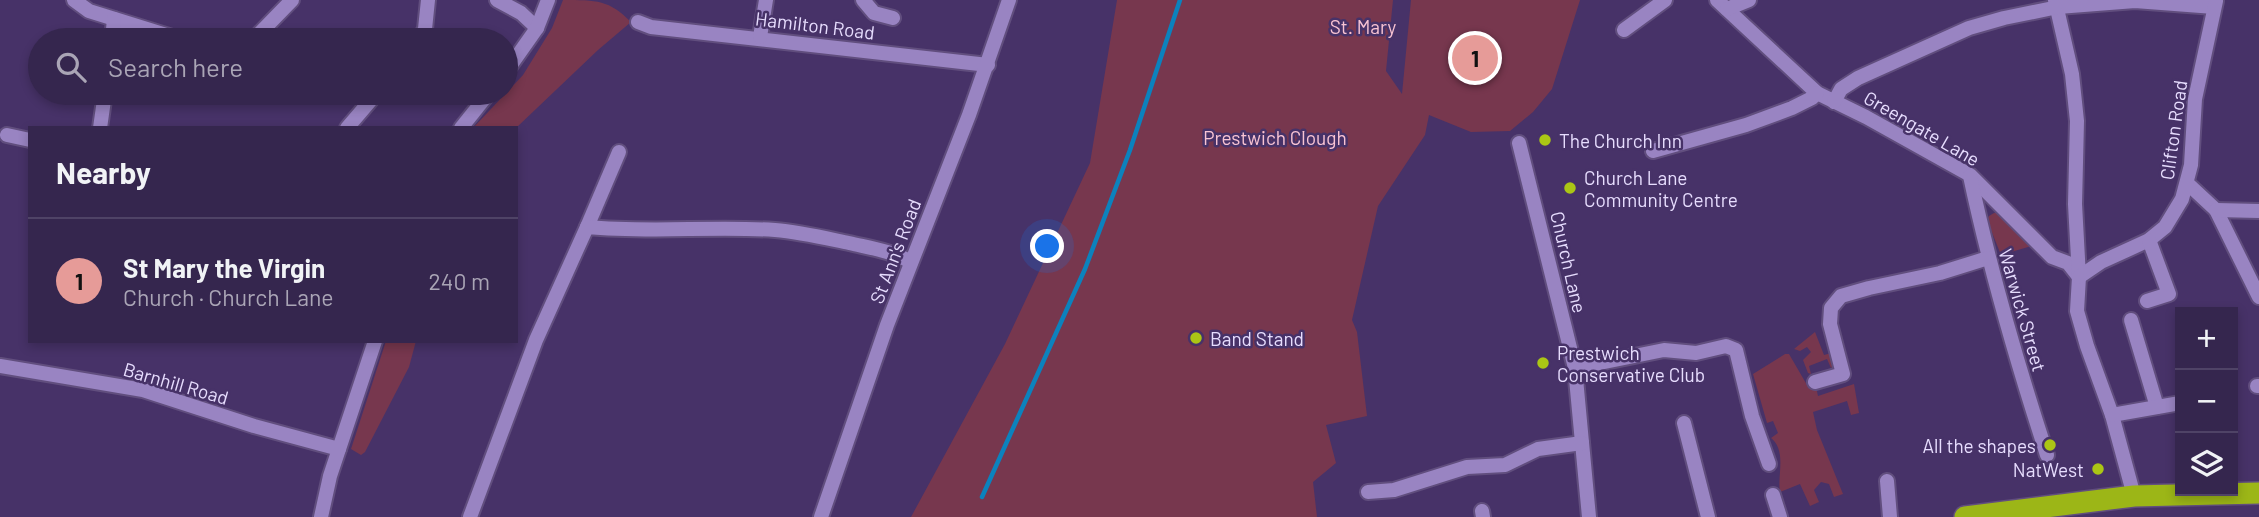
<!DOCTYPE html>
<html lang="en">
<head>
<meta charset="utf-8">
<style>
	:root { --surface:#35264e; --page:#403258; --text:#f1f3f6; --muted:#aaa5b6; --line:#4f4366; --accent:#e69b98 }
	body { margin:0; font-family:Barlow,sans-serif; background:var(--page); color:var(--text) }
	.controls { position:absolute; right:21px; bottom:21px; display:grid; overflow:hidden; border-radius:0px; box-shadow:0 4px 10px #0003 }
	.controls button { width:63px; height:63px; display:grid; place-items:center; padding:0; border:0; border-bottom:2px solid var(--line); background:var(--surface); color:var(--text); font:35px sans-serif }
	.you { position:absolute; left:1048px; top:247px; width:24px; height:24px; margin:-18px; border:5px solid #fff; border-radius:50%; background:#1a73e8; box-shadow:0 0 0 10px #1a73e833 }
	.badge { display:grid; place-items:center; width:46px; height:46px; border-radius:50%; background:var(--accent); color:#111; font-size:23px; font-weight:700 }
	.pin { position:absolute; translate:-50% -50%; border:4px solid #fff; box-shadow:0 2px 7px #0006 }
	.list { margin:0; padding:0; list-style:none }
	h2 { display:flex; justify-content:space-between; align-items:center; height:91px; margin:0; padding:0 28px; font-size:30px }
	h2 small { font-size:23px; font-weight:400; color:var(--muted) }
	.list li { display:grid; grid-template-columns:46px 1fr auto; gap:21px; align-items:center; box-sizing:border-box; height:126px; padding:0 28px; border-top:2px solid var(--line) }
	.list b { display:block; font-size:26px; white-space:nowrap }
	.list p { margin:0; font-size:23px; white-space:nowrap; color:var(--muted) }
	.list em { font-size:23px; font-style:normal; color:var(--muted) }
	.icon { flex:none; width:38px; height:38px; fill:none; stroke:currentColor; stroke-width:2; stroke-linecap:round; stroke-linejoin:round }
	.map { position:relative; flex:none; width:2259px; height:517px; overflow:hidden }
	.search { position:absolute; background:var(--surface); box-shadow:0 4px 10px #0003; left:28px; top:28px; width:490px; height:77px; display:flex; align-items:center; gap:18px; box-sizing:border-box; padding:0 24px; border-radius:38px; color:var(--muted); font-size:26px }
	.panel { position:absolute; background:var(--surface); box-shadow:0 4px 10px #0003; left:28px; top:126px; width:490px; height:217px; border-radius:0px }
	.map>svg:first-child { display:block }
	.green { fill:#77374e }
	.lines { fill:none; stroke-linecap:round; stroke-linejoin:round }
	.stream { stroke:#0c82bd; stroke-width:4.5 }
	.street-casing { stroke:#614e7e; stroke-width:18 }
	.highway-casing { stroke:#614e7e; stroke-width:24 }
	.street { stroke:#9984c2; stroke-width:14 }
	.highway { stroke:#9cb617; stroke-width:21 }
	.poi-dot { fill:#abc615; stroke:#473268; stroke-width:2.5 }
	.labels { text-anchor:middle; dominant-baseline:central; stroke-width:5; stroke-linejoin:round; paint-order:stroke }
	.street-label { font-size:19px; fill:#e7ddfe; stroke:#473268 }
	.park-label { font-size:19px; fill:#f9c4d3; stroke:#473268 }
	.poi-label { font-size:19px; fill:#e7ddfe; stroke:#473268; text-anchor:start }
</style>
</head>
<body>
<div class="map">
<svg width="2259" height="517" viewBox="0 0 2259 517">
	<rect width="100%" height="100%" fill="#473268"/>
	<!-- green -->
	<g class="green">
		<path d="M563 0C597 0 609 0 631 22L598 50 516 128H473L523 75 552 28Z"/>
		<polygon points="1117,0 1393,0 1386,71 1402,94 1411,0 1580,0 1552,89 1533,112 1510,131 1471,132 1429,115 1425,135 1378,206 1352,320 1357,332 1367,416 1326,425 1336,463 1313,482 1317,517 911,517 1005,344 1090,163"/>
		<polygon points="1994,213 1998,213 2035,245 2001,255 1987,220 1989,216"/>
		<polygon points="1815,332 1824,355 1835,352 1836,364 1831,368 1827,359 1809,366 1811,374 1808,373 1803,360 1811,352 1807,347 1800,351 1794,349"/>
		<polygon points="386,341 416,341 409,367 365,452 361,455 351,449"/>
		<path d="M1785 354H1789L1807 385 1816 387 1818 396 1854 384 1859 413 1851 415 1847 401 1813 412 1817 430 1843 494 1834 497 1829 484 1821 482 1814 490 1819 502 1810 506 1800 484 1780 492C1777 475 1787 451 1771 438L1778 433 1773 421 1767 423 1753 374Z"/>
	</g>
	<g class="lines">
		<!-- stream -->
		<polyline class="stream" points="982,497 1085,269 1130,150 1180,0"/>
		<defs>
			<g id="street">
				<polyline points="74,0 89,11 182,40"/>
				<polyline points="497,0 521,13 537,28"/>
				<polyline points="863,0 874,13 893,18"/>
				<polyline points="1717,0 1817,93 1866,117 1970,175 2052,257 2068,263 2079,277"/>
				<polyline points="2055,0 2072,74 2077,121 2075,204 2079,277 2077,311 2087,346 2112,415 2134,496"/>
				<polyline points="1727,9 1749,0"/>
				<polyline points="638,22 651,27 988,65"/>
				<polyline points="1624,30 1665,0"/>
				<polyline points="760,37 766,0"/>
				<polyline points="112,40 114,19"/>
				<polyline points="250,40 257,36 292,0"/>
				<polyline points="419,40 425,29 428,0"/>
				<polyline points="506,72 537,28 548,0"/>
				<polyline points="1834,102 1841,89 1858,78 1969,28 2004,18 2058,7 2135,1 2214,7"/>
				<polyline points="100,128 105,93"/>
				<polyline points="347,128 377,93"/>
				<polyline points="461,128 489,93"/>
				<polyline points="7,135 30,140"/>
				<polyline points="1519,143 1575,368 1589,517"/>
				<polyline points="1653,151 1746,125 1792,108 1812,98 1817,93"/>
				<path d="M1970 176C1990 270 2017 363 2047 455"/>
				<polyline points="2187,183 2216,210 2259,297"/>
				<polyline points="2216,210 2259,211"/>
				<polyline points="587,227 619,152"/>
				<polyline points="2079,277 2101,262 2149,240 2165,227 2182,199 2191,165 2195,99 2216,1"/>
				<polyline points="2147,301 2169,294 2149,240"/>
				<polyline points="2131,320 2157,407"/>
				<polyline points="0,366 143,390 254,426 339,449"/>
				<polyline points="1575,368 1664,350 1696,353 1726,346 1736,350 1752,416 1769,464"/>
				<polyline points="1815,382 1843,374 1830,324 1831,308 1841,296 1869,288 1940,273 1988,258"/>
				<polyline points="2257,386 2259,386"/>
				<polyline points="2112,415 2180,403"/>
				<polyline points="1684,423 1708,517"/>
				<polyline points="1887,481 1890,517"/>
				<polyline points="1368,492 1394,490 1467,467 1505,465 1538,449 1582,443"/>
				<polyline points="1773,495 1780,517"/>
				<polyline points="1482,511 1483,517"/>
				<polyline points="321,517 330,476 375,341"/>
				<path d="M470 517 536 340 587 227C649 233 713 226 775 230 800 232 825 238 849 243 870 248 892 251 911 262"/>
				<polyline points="821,517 887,325 969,115 1009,0"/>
			</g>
			<polyline id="highway" points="1965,517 2134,496 2259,493"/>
		</defs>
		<!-- street casing -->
		<use href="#street" class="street-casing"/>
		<!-- highway casing -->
		<use href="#highway" class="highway-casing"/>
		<!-- street -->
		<use href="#street" class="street"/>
		<!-- highway -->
		<use href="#highway" class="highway"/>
	</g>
	<!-- markers -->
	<g class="poi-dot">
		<circle cx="1545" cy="140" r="7"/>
		<circle cx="1570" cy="188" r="7"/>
		<circle cx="1196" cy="338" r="7"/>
		<circle cx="1543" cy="363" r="7"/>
		<circle cx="2050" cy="445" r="7"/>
		<circle cx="2098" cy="469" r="7"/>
	</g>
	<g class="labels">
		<!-- street labels -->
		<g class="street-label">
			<text transform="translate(815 25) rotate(7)">Hamilton Road</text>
			<text transform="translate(1922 128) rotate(30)">Greengate Lane</text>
			<text transform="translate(2173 130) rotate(-82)">Clifton Road</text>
			<text transform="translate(895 251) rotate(-69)">St Ann's Road</text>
			<text transform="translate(1569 262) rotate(77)">Church Lane</text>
			<text transform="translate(2023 310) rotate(74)">Warwick Street</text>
			<text transform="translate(176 383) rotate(16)">Barnhill Road</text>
		</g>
		<!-- park labels -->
		<g class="park-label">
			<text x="1363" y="26">St. Mary</text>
			<text x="1275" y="137">Prestwich Clough</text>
		</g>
		<!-- poi labels -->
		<g class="poi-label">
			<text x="1559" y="140">The Church Inn</text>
			<text x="1584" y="177">Church Lane<tspan x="1584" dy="22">Community Centre</tspan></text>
			<text x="1210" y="338">Band Stand</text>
			<text x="1557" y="352">Prestwich<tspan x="1557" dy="22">Conservative Club</tspan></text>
			<text x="2036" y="445" text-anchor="end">All the shapes</text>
			<text x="2084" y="469" text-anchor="end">NatWest</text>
		</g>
	</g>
</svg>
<div class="controls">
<button>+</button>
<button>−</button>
<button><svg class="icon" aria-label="layers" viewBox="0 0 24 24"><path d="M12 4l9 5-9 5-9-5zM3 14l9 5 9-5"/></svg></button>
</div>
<div class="you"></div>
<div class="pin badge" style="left:1475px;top:58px">1</div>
<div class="search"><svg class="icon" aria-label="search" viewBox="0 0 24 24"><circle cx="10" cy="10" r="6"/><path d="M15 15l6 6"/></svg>Search here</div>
<section class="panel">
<h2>Nearby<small></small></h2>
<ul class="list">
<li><span class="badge">1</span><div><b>St Mary the Virgin</b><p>Church · Church Lane</p></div><em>240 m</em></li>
</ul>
</section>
</div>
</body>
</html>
